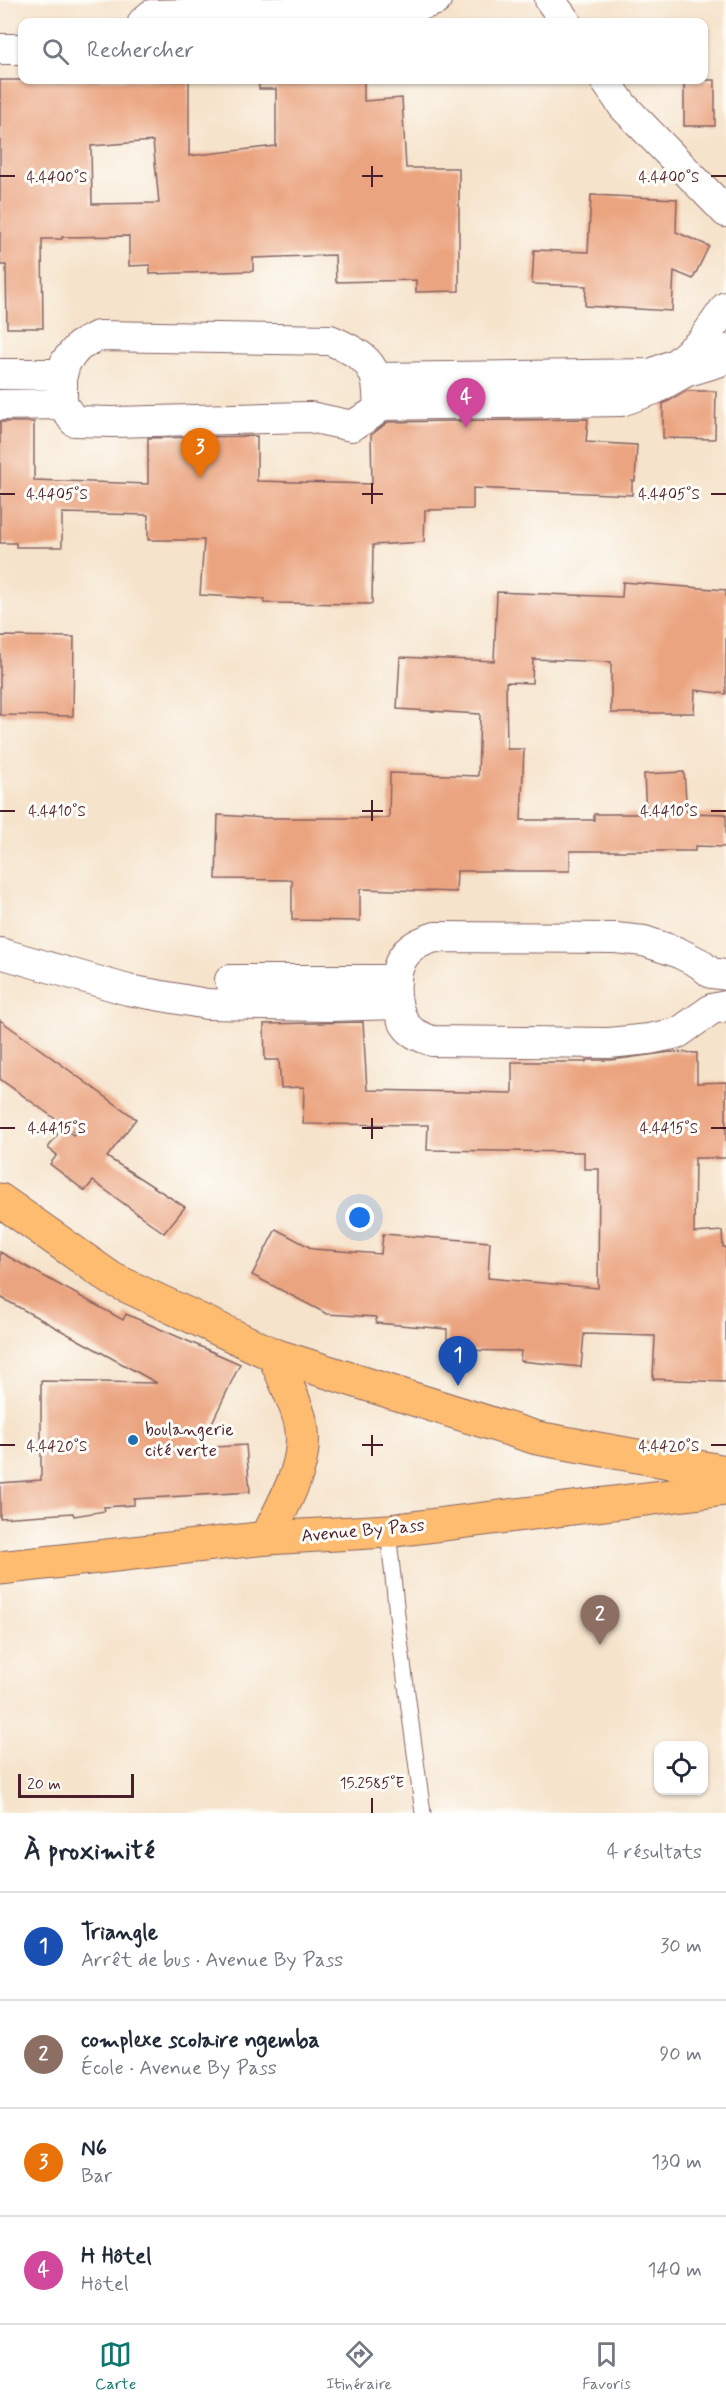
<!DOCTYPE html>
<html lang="fr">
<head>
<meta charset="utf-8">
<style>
	:root { --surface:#fff; --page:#f2f2f3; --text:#1f2937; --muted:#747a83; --line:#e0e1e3; --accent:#0f766e }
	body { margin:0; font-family:Mynerve,sans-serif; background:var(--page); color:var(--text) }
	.controls { position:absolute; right:18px; bottom:18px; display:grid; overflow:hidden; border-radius:12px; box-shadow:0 2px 4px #0004 }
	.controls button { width:54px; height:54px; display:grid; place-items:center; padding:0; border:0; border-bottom:2px solid var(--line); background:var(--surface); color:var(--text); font:30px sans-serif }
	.scale { position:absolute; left:18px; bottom:15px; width:116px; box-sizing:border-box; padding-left:6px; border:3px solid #4a1f2b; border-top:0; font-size:16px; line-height:21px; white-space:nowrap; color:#4a1f2b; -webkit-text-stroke:4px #fdfcf7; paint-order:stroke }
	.you { position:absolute; left:360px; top:1218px; width:21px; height:21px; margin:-15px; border:4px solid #fff; border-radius:50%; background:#1a73e8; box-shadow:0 0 0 9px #1a73e833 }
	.badge { display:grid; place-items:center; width:39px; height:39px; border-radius:50%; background:var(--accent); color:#fff; font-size:20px; font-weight:700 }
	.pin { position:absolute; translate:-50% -50px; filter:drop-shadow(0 2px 3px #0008) }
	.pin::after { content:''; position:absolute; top:32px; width:21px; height:18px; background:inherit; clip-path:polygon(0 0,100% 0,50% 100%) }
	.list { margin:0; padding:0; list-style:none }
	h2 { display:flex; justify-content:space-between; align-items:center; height:78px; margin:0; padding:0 24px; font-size:26px }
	h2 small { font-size:20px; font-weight:400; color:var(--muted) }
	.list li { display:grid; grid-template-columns:39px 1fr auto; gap:18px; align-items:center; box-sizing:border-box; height:108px; padding:0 24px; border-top:2px solid var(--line) }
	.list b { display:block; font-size:22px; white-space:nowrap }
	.list p { margin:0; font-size:20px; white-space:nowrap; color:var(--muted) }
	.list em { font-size:20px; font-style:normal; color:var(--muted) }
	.icon { flex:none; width:33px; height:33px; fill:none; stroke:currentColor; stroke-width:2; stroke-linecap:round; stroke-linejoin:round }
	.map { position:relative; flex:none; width:726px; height:1813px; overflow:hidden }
	.search { position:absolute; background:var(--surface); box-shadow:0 2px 4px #0004; left:18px; right:18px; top:18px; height:66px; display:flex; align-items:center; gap:15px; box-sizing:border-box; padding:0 21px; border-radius:12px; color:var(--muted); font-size:22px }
	.sheet { height:510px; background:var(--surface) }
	nav { display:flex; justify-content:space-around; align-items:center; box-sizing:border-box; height:84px; border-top:2px solid var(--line); background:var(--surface); font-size:16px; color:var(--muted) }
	nav a { display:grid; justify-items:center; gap:3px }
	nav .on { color:var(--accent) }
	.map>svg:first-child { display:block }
	.building { fill:#eba480; fill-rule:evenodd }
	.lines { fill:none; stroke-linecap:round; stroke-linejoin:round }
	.lane-casing { stroke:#866463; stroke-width:17 }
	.street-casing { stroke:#866463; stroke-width:32 }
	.highway-casing { stroke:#866463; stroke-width:35 }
	.lane { stroke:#fff; stroke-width:15 }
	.street { stroke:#fff; stroke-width:30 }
	.highway { stroke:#febc70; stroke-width:33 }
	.ticks { fill:none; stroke:#4a1f2b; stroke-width:2 }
	.poi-dot { fill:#1f6fb2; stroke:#fdfcf7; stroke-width:2 }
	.labels { text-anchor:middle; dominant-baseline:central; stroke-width:6; stroke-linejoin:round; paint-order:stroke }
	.poi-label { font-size:18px; fill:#4a1f2b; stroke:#fdfcf7; text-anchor:start }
	.street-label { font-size:18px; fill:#4a1f2b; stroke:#fdfcf7 }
	.ticks-label { font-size:15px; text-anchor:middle; fill:#4a1f2b; stroke:#fdfcf7; stroke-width:6; stroke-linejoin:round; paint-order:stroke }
</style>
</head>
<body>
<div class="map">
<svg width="726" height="1813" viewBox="0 0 726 1813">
	<rect width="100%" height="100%" fill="#fdfcf7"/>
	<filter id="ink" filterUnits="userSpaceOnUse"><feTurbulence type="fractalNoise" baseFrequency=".0167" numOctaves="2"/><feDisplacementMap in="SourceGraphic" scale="12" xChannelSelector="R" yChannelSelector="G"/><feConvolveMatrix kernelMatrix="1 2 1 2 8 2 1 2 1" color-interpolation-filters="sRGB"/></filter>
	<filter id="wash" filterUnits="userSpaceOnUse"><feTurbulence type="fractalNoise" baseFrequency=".008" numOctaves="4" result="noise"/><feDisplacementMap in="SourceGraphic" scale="24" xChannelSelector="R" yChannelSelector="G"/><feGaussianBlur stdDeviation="1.35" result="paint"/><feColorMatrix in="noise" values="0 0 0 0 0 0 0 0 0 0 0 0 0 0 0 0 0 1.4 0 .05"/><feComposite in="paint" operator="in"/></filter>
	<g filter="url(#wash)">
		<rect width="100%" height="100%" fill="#f6e3cb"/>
		<g id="blocks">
			<!-- building -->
			<g class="building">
				<path d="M0 80H189V156L276 146V89H259V80H252H364V101L402 98 406 168H459V291L416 292V280L336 282 335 255 253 258V271L150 274V265L129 266V236L62 237V239H42L43 328H7L6 265H0ZM153 141 159 203 92 204 91 146Z"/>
				<rect x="684" y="80" width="31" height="46"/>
				<polygon points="591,195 677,199 676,232 709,246 693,279 674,271 672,311 585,306 586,286 532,284 534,250 588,252"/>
				<polygon points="687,391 716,391 715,439 663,438 663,404"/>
				<polygon points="588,419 586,442 637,445 635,481 632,481 632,495 473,488 473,509 425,510 424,542 373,545 372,604 264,603 264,599 200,595 204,540 148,540 148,515 62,513 62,547 16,547 16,543 0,543 0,422 34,422 34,480 148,484 148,438 257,436 257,481 372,484 371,435 388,422"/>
				<polygon points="623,582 726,590 726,694 695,690 694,713 611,713 611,662 533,659 532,683 506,682 507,749 524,749 521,820 594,820 594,814 646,814 644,774 684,772 687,813 726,814 726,847 695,846 695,851 570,851 570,871 457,871 456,892 360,889 360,921 292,920 292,880 216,879 218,815 265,818 389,818 390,773 478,776 480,714 397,709 400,657 494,661 497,592 622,597"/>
				<polygon points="0,636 74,637 73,716 0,715"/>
				<polygon points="0,1020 136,1119 107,1157 185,1207 164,1233 93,1181 85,1191 50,1164 57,1155 48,1148 62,1127 73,1135 75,1133 0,1079"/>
				<polygon points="363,1022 367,1090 512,1093 512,1062 586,1062 586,1060 611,1060 671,1052 697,1053 697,1083 726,1082 726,1158 695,1158 694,1233 722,1231 723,1247 726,1247 726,1382 653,1379 655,1336 584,1334 581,1367 520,1361 521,1351 447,1350 447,1329 376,1323 376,1317 327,1314 252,1275 276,1229 313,1249 381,1254 383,1234 490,1242 488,1278 598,1288 599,1169 584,1169 584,1152 427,1150 428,1125 303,1124 304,1087 281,1088 279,1060 265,1060 264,1024"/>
				<polygon points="0,1252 123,1320 126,1314 240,1364 200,1448 246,1445 250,1492 134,1499 134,1505 104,1507 105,1511 74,1516 73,1513 0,1518 0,1483 41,1480 41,1381 157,1383 0,1297"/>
			</g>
		</g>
	</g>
	<g filter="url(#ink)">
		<use href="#blocks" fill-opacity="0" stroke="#866463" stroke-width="1.5"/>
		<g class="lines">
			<defs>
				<polyline id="lane" points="388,1531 399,1633 423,1813"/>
				<g id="street">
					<polyline points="550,0 566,22"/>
					<polyline points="143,22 151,15 406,10 436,0"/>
					<polyline points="0,49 22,49"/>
					<polyline points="605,80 623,106 726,212"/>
					<path d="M98 336 330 340C356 351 377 361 378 392 378 398 380 405 376 410 371 416 359 421 352 426L310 417 113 422 74 421 62 404V374L66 361 79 346Z"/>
					<polyline points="0,374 62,374"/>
					<polyline points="378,378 651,374 677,363 702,341 726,307"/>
					<polyline points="0,405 62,404"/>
					<polyline points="379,405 621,401 655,389 685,372 718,362 726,350"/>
					<polyline points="0,953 128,990 207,1004 330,1006 397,1004"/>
					<path d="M726 975 711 973 699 963 677 952 644 941 615 938 435 937C425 940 415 944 407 952 391 970 393 1004 405 1024 411 1034 422 1037 432 1041L609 1043 649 1039 678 1033 712 1009 726 1006"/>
					<polyline points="230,980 396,980"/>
				</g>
				<g id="highway">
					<polyline points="0,1200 112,1279 274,1355 537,1438 726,1472"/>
					<path d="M267 1538C283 1503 309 1465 301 1424 297 1404 282 1375 274 1355"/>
					<polyline points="0,1568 267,1538 388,1531 726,1489"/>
				</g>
			</defs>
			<!-- lane casing -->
			<use href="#lane" class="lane-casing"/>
			<!-- street casing -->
			<use href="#street" class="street-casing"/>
			<!-- highway casing -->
			<use href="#highway" class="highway-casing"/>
			<!-- lane -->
			<use href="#lane" class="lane"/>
			<!-- street -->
			<use href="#street" class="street"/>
			<!-- highway -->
			<use href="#highway" class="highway"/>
		</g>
	</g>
	<!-- ticks -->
	<path class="ticks" d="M372 166V187M0 176H15M362 176H383M711 176H726M372 483V504M0 494H15M362 494H383M711 494H726M372 800V821M0 811H15M362 811H383M711 811H726M372 1118V1139M0 1128H15M362 1128H383M711 1128H726M372 1435V1456M0 1445H15M362 1445H383M711 1445H726M372 1798V1813"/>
	<!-- markers -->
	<circle class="poi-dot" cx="133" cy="1440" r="6"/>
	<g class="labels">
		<!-- poi labels -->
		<g class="poi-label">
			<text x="145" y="1430">boulangerie<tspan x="145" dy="21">cité verte</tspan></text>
		</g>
		<!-- street labels -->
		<g class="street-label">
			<text transform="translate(363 1531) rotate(-5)">Avenue By Pass</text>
		</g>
	</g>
	<g class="ticks-label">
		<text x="57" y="182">4.4400°S</text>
		<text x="669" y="182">4.4400°S</text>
		<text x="57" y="499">4.4405°S</text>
		<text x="669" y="499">4.4405°S</text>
		<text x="57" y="816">4.4410°S</text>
		<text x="669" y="816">4.4410°S</text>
		<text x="57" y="1133">4.4415°S</text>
		<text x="669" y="1133">4.4415°S</text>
		<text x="57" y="1451">4.4420°S</text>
		<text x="669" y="1451">4.4420°S</text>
		<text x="372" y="1788">15.2585°E</text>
	</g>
</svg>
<div class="controls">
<button><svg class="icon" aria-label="locate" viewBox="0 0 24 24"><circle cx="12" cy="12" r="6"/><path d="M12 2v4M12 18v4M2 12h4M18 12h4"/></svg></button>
</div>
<div class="scale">20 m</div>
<div class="you"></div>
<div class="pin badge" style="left:458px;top:1386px;background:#1a4fb4">1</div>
<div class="pin badge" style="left:600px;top:1645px;background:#8d6e63">2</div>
<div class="pin badge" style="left:200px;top:478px;background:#e8710a">3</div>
<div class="pin badge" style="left:466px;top:428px;background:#d1479c">4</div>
<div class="search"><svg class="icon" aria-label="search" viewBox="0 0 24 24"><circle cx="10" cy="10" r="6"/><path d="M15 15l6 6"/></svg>Rechercher</div>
</div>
<section class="sheet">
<h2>À proximité<small>4 résultats</small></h2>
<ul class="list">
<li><span class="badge" style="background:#1a4fb4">1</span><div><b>Triangle</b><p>Arrêt de bus · Avenue By Pass</p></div><em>30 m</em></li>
<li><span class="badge" style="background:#8d6e63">2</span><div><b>complexe scolaire ngemba</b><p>École · Avenue By Pass</p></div><em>90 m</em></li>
<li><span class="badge" style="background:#e8710a">3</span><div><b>N6</b><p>Bar</p></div><em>130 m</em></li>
<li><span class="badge" style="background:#d1479c">4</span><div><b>H Hôtel</b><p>Hôtel</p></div><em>140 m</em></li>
</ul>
</section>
<nav>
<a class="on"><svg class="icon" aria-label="map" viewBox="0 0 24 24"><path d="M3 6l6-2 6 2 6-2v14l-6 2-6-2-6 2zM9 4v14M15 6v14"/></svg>Carte</a>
<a><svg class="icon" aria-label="directions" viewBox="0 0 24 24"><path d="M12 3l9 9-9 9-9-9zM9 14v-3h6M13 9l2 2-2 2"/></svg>Itinéraire</a>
<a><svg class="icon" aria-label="saved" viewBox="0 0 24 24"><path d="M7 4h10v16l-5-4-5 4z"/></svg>Favoris</a>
</nav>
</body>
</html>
